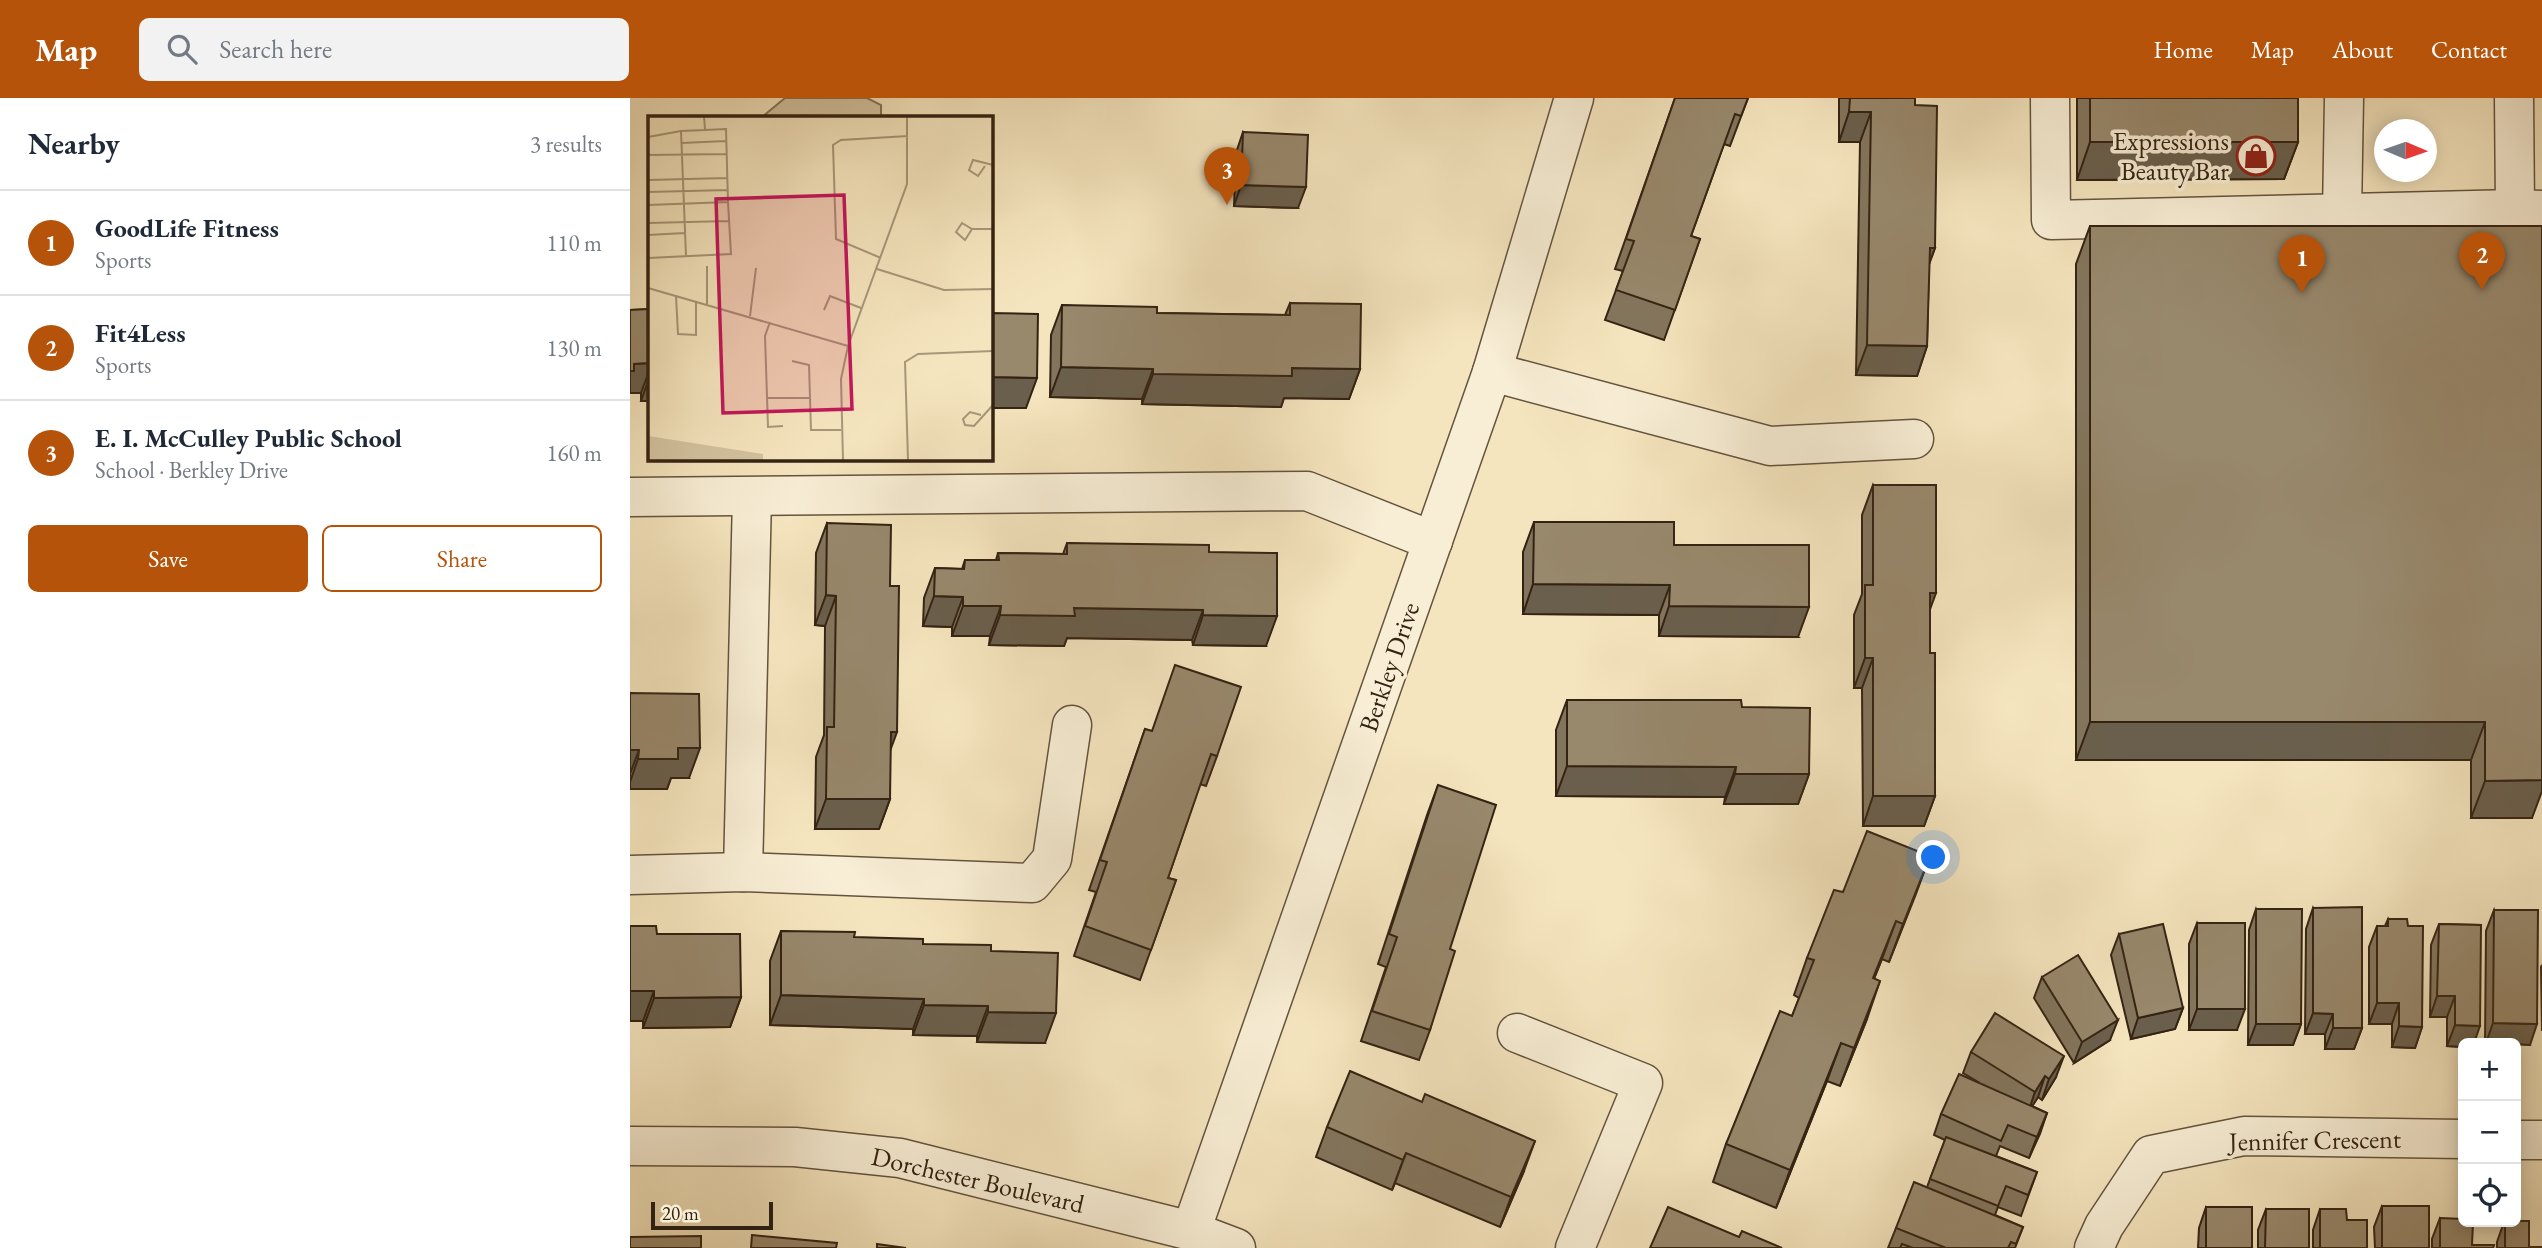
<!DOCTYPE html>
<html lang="en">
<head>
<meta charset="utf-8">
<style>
	:root { --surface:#fff; --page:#f2f2f3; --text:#1f2937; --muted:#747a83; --line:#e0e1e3; --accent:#b45309 }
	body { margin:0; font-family:"EB Garamond",serif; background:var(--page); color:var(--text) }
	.controls { position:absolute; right:21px; bottom:21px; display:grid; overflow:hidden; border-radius:10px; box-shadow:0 4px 18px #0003 }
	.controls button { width:63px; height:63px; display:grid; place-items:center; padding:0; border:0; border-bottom:2px solid var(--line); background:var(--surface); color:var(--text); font:35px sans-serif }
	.compass { position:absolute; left:1744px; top:21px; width:63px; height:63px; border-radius:50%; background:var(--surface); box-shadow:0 4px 18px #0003; rotate:92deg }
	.scale { position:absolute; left:21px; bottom:18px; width:122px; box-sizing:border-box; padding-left:7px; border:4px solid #342313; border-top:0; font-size:19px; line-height:24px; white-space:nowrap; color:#342313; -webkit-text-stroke:5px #f8eed5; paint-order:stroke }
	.you { position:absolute; left:1304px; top:760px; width:24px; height:24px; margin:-18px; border:5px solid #fff; border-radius:50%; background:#1a73e8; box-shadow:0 0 0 10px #1a73e833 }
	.badge { display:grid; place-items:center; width:46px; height:46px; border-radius:50%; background:var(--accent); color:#fff; font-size:23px; font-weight:700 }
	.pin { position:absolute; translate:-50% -58px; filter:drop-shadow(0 2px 4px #0008) }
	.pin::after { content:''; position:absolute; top:37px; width:24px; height:21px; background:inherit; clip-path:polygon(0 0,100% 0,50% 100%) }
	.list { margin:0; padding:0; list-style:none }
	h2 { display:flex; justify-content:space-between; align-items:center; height:91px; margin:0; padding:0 28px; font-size:30px }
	h2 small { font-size:23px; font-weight:400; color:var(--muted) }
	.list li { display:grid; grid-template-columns:46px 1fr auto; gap:21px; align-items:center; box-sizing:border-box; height:105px; padding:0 28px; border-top:2px solid var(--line) }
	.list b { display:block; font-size:26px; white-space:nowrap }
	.list p { margin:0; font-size:23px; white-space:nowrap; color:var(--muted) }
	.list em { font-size:23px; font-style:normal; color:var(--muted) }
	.actions { display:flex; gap:14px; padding:21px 28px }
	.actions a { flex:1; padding:16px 0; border:2px solid var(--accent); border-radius:10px; text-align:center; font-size:24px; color:var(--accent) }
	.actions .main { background:var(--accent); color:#fff }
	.icon { flex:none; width:38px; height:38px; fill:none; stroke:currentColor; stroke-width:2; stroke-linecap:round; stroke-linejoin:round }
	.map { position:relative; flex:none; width:1912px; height:1150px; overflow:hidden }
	header { display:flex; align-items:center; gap:42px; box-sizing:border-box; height:98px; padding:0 35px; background:var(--accent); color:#fff }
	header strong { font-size:33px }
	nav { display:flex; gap:38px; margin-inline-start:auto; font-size:24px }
	.search { width:490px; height:63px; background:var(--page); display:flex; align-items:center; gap:18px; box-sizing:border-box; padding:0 24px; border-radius:10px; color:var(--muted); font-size:26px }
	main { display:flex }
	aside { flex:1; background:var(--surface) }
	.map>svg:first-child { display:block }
	.green { fill:#d4c4a1; stroke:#84745a; stroke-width:2 }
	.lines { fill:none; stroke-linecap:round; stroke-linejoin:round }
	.minor-casing { stroke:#64543e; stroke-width:41 }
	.minor { stroke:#f8eed5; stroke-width:38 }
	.wall { fill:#83755d; stroke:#342313; stroke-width:2 }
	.shaded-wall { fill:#6a5f4c; stroke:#342313; stroke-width:2 }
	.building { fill:#98886c; stroke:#342313; stroke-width:2 }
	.labels { text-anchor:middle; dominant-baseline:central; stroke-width:7; stroke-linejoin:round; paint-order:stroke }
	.poi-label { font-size:26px; fill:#342313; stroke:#f8eed5; text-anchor:end }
	.street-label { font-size:26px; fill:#342313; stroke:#f8eed5 }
	.inset-road { fill:none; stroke:#a8977a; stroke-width:2 }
	.view { fill:#c2185b; fill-opacity:0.15; stroke:#c2185b; stroke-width:3.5 }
	.inset-edge { fill:none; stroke:#342313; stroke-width:3.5 }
</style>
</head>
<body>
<header>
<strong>Map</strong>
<div class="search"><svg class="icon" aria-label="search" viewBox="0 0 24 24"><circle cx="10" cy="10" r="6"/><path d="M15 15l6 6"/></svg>Search here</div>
<nav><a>Home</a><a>Map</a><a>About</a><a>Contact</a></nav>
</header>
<main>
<aside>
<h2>Nearby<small>3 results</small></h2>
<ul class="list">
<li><span class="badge">1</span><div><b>GoodLife Fitness</b><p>Sports</p></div><em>110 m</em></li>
<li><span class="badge">2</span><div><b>Fit4Less</b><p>Sports</p></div><em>130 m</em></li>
<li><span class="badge">3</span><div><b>E. I. McCulley Public School</b><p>School · Berkley Drive</p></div><em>160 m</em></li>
</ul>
<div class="actions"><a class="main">Save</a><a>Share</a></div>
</aside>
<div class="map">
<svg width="1912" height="1150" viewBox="0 0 1912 1150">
	<rect width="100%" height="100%" fill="#f5e5be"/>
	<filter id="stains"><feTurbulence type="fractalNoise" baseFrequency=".00286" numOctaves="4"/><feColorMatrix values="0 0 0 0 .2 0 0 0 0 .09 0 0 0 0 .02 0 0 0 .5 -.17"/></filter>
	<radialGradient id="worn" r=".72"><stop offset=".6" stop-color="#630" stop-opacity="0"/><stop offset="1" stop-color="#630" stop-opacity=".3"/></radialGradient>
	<!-- green -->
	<polygon class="green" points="155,0 237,0 251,7 251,19 132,19"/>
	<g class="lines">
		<defs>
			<g id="minor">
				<polyline points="1420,0 1421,122 1885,111"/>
				<polyline points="1884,0 1885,111 1912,112"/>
				<polyline points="1712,116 1714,0"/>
				<polyline points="862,274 1140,348 1284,341"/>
				<polyline points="0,399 677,393 803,443"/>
				<polyline points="113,774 122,399"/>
				<polyline points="0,777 113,774 402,785 422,761 442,627"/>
				<polyline points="887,935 1013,985 945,1150"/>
				<polyline points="1886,1042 1912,1042"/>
				<polyline points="0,1048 165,1049 270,1060 561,1133 606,1150"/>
				<polyline points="561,1133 862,274 944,0"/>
				<polyline points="1464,1150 1474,1128 1521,1057 1614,1038 1833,1041"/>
			</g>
		</defs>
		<!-- minor casing -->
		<use href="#minor" class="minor-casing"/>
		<!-- minor -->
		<use href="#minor" class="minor"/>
	</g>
	<!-- wall -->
	<g class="wall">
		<polygon points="1045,0 1118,0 1100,48 1094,46 1061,138 1070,141 1034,242 975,222 993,173 985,171"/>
		<polygon points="1209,0 1285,0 1285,7 1305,150 1299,166 1297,248 1287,278 1226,277 1230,44 1209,44"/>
		<polygon points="1447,0 1668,0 1668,44 1654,81 1447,82"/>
		<polygon points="613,34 668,110 604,108 606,55"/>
		<polygon points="1460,128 1912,128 1902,720 1841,720 1841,662 1446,662 1446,166"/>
		<polygon points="660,205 730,271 719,301 654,300 651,309 512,306 512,301 420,299 421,237 432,207 527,215 655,217"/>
		<polygon points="19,211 19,303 11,303 11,295 0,295 0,212"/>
		<polygon points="1243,387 1300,512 1300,555 1305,698 1294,728 1233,728 1232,590 1224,590 1224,517 1232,496 1232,417"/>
		<polygon points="904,424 1044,447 1168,539 1029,538 1029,517 893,516 893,454"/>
		<polygon points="197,425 260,488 260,701 249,731 185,731 186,659 194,637 195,528 185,527 186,455"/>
		<polygon points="437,445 579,454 636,548 563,547 562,542 437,540 434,548 359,547 360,538 322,538 322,529 293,528 294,500 305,470 332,471 335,462 366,462 368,455 433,456"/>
		<polygon points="0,595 59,680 41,680 37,691 0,691"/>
		<polygon points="937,602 1112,609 1179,676 1168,706 1094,706 1095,699 926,698 926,632"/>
		<polygon points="515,631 587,658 576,688 570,686 538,780 546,782 510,882 444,858 466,794 459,792"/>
		<polygon points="808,687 820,851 800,932 789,962 731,943 756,869 748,866 797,717"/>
		<polygon points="1300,758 1259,864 1252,861 1244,881 1237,921 1210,988 1197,983 1146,1110 1083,1084 1096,1046 1162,918 1169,900 1164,897 1177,860 1213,794"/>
		<polygon points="1683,810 1732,930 1724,951 1695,951 1695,936 1675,936 1676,831"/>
		<polygon points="1626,811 1671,926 1663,947 1618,947 1619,832"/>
		<polygon points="1864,812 1900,947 1886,946 1886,945 1855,945 1856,833"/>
		<polygon points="1758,821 1792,929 1785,950 1762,949 1762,926 1739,926 1739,849 1747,828 1755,828"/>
		<polygon points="1567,825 1607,932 1559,932 1559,846"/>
		<polygon points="1809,826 1851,827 1833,949 1817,948 1817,919 1800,919 1801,847"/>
		<polygon points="0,828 27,836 111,899 100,929 13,930 13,923 0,923"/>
		<polygon points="151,833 361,853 415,945 347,944 347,938 283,937 283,931 140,927 140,863"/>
		<polygon points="1489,836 1553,910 1545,931 1501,941 1481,857"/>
		<polygon points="1912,867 1912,933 1911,869"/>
		<polygon points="1412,879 1480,942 1444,965 1404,900"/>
		<polygon points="1341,954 1426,979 1412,1002 1408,999 1402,1008 1417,1015 1399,1060 1370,1048 1366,1058 1407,1074 1391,1118 1368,1109 1365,1117 1393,1129 1385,1150 1258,1150 1266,1130 1297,1089 1315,1042 1304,1037 1311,1016 1348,984 1333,975"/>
		<polygon points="792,1004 894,1073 870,1129 765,1085 762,1092 686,1059 697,1029"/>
		<polygon points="1752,1108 1799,1150 1745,1150 1744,1129"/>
		<polygon points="1576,1109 1622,1150 1568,1150 1569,1130"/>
		<polygon points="1636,1111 1679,1150 1628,1150 1628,1132"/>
		<polygon points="1690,1111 1717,1122 1737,1150 1683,1150 1683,1132"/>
		<polygon points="1810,1120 1842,1147 1863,1150 1802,1150 1802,1141"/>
		<polygon points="1874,1124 1899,1149 1912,1150 1867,1150 1867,1144"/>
	</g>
	<!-- shaded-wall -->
	<g class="shaded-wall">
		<polygon points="1219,14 1241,14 1230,44 1209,44"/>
		<polygon points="1460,44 1668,44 1654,81 1447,82"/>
		<polygon points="611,87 676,89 668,110 604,108"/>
		<polygon points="1300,150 1305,150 1294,180"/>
		<polygon points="1237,247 1297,248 1287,278 1226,277"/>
		<polygon points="19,265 19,273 11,295 0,295 0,273 4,266"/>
		<polygon points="431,269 523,271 512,301 420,299"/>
		<polygon points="662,270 730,271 719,301 654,300 651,309 512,306 523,276"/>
		<polygon points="360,279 407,280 396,310 360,310"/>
		<polygon points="19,280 19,303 11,303"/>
		<polygon points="903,486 1040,487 1029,517 893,516"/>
		<polygon points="1300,495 1306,495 1295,525"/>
		<polygon points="196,497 206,498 195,528 185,527"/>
		<polygon points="304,498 333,499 322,529 293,528"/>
		<polygon points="333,508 371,508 360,538 322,538"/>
		<polygon points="1039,508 1179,509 1168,539 1029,538"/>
		<polygon points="444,510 573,512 562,542 437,540 434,548 359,547 370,517"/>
		<polygon points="573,517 647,518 636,548 563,547"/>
		<polygon points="1235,560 1243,560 1232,590 1224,590"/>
		<polygon points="1460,624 1855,624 1841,662 1446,662"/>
		<polygon points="261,634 267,634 256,664"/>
		<polygon points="48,650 70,650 59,680 41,680 37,691 0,691 0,684 8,661"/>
		<polygon points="0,652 9,652 0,676"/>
		<polygon points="937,668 1106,669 1095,699 926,698"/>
		<polygon points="1105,676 1179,676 1168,706 1094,706"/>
		<polygon points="1912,682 1912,693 1902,720 1841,720 1855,683"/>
		<polygon points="1243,698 1305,698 1294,728 1233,728"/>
		<polygon points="196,701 260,701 249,731 185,731"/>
		<polygon points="1300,758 1286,796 1259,864 1273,826"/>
		<polygon points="1266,823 1252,861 1229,918 1243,880"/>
		<polygon points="1250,883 1237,921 1210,988 1224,950"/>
		<polygon points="0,893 24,893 13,923 0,923"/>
		<polygon points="151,897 294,901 283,931 140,927"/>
		<polygon points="1807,898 1825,898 1817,919 1800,919"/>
		<polygon points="111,899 100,929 13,930 24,900"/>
		<polygon points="1747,905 1769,905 1762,926 1739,926"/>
		<polygon points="294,907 358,908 347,938 283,937"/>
		<polygon points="1553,910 1545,931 1501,941 1508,920"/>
		<polygon points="1567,911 1615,911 1607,932 1559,932"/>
		<polygon points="358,914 426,915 415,945 347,944"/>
		<polygon points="1683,915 1703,916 1695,936 1675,936"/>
		<polygon points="1488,922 1480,942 1444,965 1452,944"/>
		<polygon points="1863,925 1907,926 1900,947 1886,946 1886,945 1856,945"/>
		<polygon points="1626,926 1671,926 1663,947 1618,947"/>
		<polygon points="1825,927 1850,928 1844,945 1833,945 1833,949 1817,948"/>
		<polygon points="1769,928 1792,929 1785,950 1762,949"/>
		<polygon points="1703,930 1732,930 1724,951 1695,951"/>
		<polygon points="1211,945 1197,983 1146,1110 1160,1072"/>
		<polygon points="1434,958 1426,979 1412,1002 1419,981"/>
		<polygon points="1415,978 1408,999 1398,1015 1405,994"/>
		<polygon points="1417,1015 1410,1036 1399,1060 1407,1039"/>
		<polygon points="905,1043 894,1073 870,1129 881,1099"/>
		<polygon points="776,1055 765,1085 762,1092 773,1062"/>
	</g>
	<!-- building -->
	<g class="building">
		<polygon points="1045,0 1118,0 1111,18 1105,16 1061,138 1070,141 1045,212 986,192 1004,143 996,141"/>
		<polygon points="1220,0 1285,0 1285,7 1307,8 1305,150 1300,150 1297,248 1237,247 1241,14 1219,14"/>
		<rect x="1460" y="0" width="208" height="44"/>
		<polygon points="613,34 678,37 676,89 611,87"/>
		<polygon points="1460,128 1912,128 1912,682 1855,683 1855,624 1460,624"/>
		<polygon points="660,205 731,206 730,271 662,270 662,278 523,276 523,271 431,269 432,207 527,209 527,215 660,217"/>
		<polygon points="19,211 19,265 4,266 4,273 0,273 0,212"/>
		<polygon points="360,215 408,216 407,280 360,279"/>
		<polygon points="1243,387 1306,387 1306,495 1300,495 1300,555 1305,555 1305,698 1243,698 1243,560 1235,560 1235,487 1243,487"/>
		<polygon points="904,424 1044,424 1044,447 1179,447 1179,509 1039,508 1040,487 903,486"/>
		<polygon points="197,425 261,427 260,488 269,488 267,634 261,634 260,701 196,701 197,629 204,629 206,498 196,497"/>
		<polygon points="437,445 579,447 579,454 647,455 647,518 573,517 573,512 444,510 445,518 370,517 371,508 333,508 333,499 304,498 305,470 334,471 335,462 369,462 368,455 437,456"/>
		<polygon points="545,567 611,589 587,658 581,656 538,780 546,782 521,852 455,828 477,764 470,762 515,631 522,633"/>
		<polygon points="0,595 69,596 70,650 48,650 48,661 8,661 9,652 0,652"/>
		<polygon points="937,602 1111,602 1112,609 1180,610 1179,676 1105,676 1106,669 937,668"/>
		<polygon points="808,687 866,707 820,851 825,853 800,932 742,913 767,839 759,836"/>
		<polygon points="1237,733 1300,758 1273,826 1266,823 1243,880 1250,883 1224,950 1211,945 1160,1072 1096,1046 1150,913 1162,918 1184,862 1177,860 1204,792 1213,794"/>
		<polygon points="1732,809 1732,930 1703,930 1703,916 1683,915 1683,810"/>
		<polygon points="1626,811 1672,811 1671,926 1626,926"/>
		<polygon points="1864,812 1908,812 1907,926 1863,925"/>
		<polygon points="1758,821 1777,821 1778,828 1793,828 1792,929 1769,928 1769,905 1747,905 1747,828 1758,828"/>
		<rect x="1567" y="825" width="48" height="86"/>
		<polygon points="1533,826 1553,910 1508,920 1489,836"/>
		<polygon points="1809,826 1851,827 1850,928 1825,927 1825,898 1807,898"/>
		<polygon points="0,828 26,828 27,836 110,836 111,899 24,900 24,893 0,893"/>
		<polygon points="151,833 225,834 224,839 293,841 293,846 361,847 361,853 428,855 426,915 358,914 358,908 294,907 294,901 151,897"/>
		<polygon points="1448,857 1488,922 1452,944 1412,879"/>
		<polygon points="1365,915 1434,958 1419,981 1415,978 1405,994 1341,954"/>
		<polygon points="720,973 792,1004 795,996 905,1043 881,1099 776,1055 773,1062 697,1029"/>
		<polygon points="1329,976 1417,1015 1407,1039 1378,1027 1371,1043 1311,1016"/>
		<polygon points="1316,1039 1407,1074 1398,1097 1376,1088 1368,1108 1300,1081"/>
		<polygon points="1284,1084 1393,1129 1386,1146 1381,1144 1378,1150 1316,1150 1266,1130"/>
		<rect x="1752" y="1108" width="47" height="42"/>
		<polygon points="1038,1109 1109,1139 1112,1133 1152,1150 1020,1150"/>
		<rect x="1576" y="1109" width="46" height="41"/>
		<polygon points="1636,1111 1679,1111 1679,1150 1635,1150"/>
		<polygon points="1690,1111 1716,1111 1717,1122 1737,1122 1737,1150 1690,1150"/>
		<polygon points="1810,1120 1833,1121 1833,1124 1843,1124 1842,1147 1864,1147 1863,1150 1810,1150"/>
		<polygon points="1886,1123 1899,1123 1899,1149 1912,1149 1912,1150 1875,1150 1875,1124 1886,1124"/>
		<polygon points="122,1137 207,1145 206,1150 121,1150"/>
		<polygon points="71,1138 71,1150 0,1150 0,1139"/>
		<polygon points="247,1146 276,1150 247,1150"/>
		<polygon points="1272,1146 1283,1150 1270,1150"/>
	</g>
	<!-- icons -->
	<defs>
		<symbol id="shop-ring" viewBox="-11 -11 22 22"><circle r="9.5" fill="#f8eed5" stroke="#8f2418" stroke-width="1.5"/><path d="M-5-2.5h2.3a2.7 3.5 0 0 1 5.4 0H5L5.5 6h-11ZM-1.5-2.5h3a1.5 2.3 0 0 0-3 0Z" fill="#8f2418"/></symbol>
	</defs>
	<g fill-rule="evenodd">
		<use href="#shop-ring" x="1604" y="36" width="44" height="44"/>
	</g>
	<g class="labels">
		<!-- poi labels -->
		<g class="poi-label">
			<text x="1599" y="43">Expressions<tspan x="1599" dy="30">Beauty Bar</tspan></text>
		</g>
		<!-- street labels -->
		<g class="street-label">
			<text transform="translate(759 569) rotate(-71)">Berkley Drive</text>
			<text transform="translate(1685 1042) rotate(-1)">Jennifer Crescent</text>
			<text transform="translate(348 1082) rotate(13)">Dorchester Boulevard</text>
		</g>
	</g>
	<!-- overview -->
	<g transform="translate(18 18)">
		<rect width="345" height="345" fill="#f5e5be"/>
		<path d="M0 320 115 338V344H0Z" fill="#d4c4a1"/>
		<path class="inset-road" d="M0 21 33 15M34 27 78 25M0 39 79 38M337 50 330 60 321 54 325 44 345 49M0 64 79 62M0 76 80 74M0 89 80 86 78 13 57 14 56 0M0 107 81 105M324 113 317 124 308 116 314 107 324 113H345M0 119 37 117M38 140 33 15 57 14M0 142 83 138 80 86M233 142 188 123 185 29 193 24 260 20M59 150V188M229 153 296 174 345 173M0 172 200 230M28 180 30 218 48 219V185M176 194 182 180 213 192M102 200 108 152M122 206 117 220 120 311 135 310M144 245 161 249 163 314H193M119 282H161M333 299 322 296 315 303 317 309 326 310 345 289M195 344 193 263 200 230 259 68V0M260 344 257 246 270 238 345 235"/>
		<path class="view" d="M196 79 204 293 75 297 68 83Z"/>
		<rect width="345" height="345" class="inset-edge"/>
	</g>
	<rect width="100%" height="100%" filter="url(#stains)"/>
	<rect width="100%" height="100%" fill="url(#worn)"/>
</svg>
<div class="controls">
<button>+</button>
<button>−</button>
<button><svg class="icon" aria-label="locate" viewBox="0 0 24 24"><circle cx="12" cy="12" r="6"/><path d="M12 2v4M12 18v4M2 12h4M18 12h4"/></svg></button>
</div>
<svg class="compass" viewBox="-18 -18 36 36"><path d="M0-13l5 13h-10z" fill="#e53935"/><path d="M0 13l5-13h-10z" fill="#747a83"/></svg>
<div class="scale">20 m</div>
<div class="you"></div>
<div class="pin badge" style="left:1672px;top:195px">1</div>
<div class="pin badge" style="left:1852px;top:192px">2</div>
<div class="pin badge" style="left:597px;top:107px">3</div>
</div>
</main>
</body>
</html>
